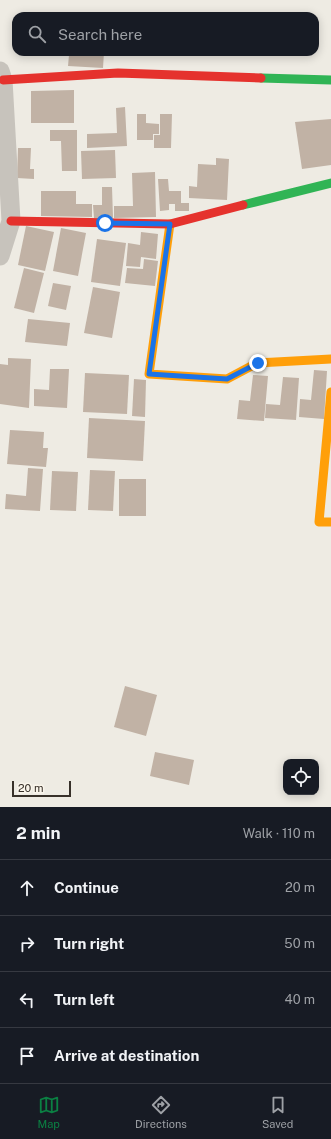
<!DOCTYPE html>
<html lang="en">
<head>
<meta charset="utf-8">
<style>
	:root { --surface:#171b24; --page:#20242c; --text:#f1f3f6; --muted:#9ea1a6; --line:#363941; --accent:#0b8043 }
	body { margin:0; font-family:"Public Sans",sans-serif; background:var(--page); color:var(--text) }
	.controls { position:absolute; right:12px; bottom:12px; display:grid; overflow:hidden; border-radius:8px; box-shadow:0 2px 10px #0003 }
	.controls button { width:36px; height:36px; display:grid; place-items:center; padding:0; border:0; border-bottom:1px solid var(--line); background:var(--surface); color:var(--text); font:20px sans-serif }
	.scale { position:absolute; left:12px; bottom:10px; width:59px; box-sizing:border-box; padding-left:4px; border:2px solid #38312a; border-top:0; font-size:11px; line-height:14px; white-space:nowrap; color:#38312a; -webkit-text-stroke:3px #faf5eb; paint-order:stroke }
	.stop { position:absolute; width:12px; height:12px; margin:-9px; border:3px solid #1a73e8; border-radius:50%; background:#fff }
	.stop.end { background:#1a73e8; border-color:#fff; box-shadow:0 1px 4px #0008 }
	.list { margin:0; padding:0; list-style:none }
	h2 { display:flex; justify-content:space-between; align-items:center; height:52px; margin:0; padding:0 16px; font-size:17px }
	h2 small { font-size:13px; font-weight:400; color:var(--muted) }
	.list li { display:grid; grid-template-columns:26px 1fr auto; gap:12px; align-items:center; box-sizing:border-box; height:56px; padding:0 16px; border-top:1px solid var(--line) }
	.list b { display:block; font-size:15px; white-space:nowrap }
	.list em { font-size:13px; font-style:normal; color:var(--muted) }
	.icon { flex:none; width:22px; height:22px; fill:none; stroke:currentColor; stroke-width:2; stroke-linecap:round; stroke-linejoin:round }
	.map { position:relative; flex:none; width:331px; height:807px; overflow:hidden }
	.search { position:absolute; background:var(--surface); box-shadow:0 2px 10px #0003; left:12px; right:12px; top:12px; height:44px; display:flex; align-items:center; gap:10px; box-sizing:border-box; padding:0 14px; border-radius:12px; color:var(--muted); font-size:15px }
	.sheet { height:276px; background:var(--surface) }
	nav { display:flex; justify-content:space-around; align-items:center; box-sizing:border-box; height:56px; border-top:1px solid var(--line); background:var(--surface); font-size:11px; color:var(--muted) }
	nav a { display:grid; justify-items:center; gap:2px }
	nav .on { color:var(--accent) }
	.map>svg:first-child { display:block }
	.building { fill:#c1b2a5 }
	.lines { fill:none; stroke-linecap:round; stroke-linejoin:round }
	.street { stroke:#c7c3bc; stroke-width:19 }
	.fast { stroke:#30b455; stroke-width:9 }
	.slow { stroke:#ff9f0a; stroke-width:9 }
	.jam { stroke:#e5322d; stroke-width:9 }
	.route { stroke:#1a73e8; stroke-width:5 }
</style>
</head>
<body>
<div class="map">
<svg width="331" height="807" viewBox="0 0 331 807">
	<rect width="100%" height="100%" fill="#eeebe3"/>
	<!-- building -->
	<g class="building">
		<polygon points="87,52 104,52 103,68 68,66 69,55 87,56"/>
		<polygon points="74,90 74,123 31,123 31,91"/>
		<polygon points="125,107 127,146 87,148 87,134 117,133 116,108"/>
		<polygon points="137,114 146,114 146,123 159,124 159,134 153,134 153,140 137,140"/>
		<polygon points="160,114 172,114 171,148 154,148 154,135 160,135"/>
		<polygon points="331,119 331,165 302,169 295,122"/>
		<polygon points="50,130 77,130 77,171 62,171 61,141 50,141"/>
		<polygon points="18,148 31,148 30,169 34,169 34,179 17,178"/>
		<polygon points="115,150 116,178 82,179 81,151"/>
		<polygon points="216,158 229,159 227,200 189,198 189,186 197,187 198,164 216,165"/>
		<polygon points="155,172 156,217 114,218 114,206 133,206 132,173"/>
		<polygon points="158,179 168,179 169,191 181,191 181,203 189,203 189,211 175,211 175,204 169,204 169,210 160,211"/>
		<polygon points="102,187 112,187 113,218 94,218 93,205 102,205"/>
		<polygon points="41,191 76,191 76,204 92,204 92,217 41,216"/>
		<polygon points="26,226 54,232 45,271 18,265"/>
		<polygon points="61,228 86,233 78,276 53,271"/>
		<polygon points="141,232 158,234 156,259 141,257 140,267 126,266 128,243 140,245"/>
		<polygon points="97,239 126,243 120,286 91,282"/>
		<polygon points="144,259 158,261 155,286 125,283 127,268 143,269"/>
		<polygon points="24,268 44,273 34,313 14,308"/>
		<polygon points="53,283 71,286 66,310 48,306"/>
		<polygon points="93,287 120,292 112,338 84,333"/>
		<polygon points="28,319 70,323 67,346 25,342"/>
		<polygon points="8,358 31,359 29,408 0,404 0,364 8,365"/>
		<polygon points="50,369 69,369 67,408 34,406 34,389 49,390"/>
		<polygon points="314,370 327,371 324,419 299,417 300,399 311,400"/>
		<polygon points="85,373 129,375 127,414 83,412"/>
		<polygon points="253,375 268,376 264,421 237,419 239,400 250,401"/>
		<polygon points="283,377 299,378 296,420 265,418 266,404 280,405"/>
		<polygon points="134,379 146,380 145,417 132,416"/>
		<polygon points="89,418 145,421 143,461 87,458"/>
		<polygon points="10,430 44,432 43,448 48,448 46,467 7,464"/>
		<polygon points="28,468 43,469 40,511 5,509 6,494 26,496"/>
		<polygon points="90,470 115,471 113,511 88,510"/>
		<polygon points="52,471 78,472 76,511 50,510"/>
		<rect x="119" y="479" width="27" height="37"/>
		<polygon points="125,686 157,695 146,736 114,727"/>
		<polygon points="155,752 194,760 189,785 150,776"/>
	</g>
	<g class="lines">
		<!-- street -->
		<polyline class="street" points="0,71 3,80 11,221 0,256"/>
		<!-- fast -->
		<g class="fast">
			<polyline points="261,78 331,80"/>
			<polyline points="243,205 331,183"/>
		</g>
		<!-- slow -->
		<g class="slow">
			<polyline points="170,224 149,374 227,379 257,363 331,359"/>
			<polyline points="331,392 319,522 331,522"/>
		</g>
		<!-- jam -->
		<g class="jam">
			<polyline points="3,80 118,73 261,78"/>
			<polyline points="11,221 170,224 243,205"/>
		</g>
	</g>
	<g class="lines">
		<!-- route -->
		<polyline class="route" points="105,223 170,224 149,374 227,379 258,363"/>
	</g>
</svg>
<div class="controls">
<button><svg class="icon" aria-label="locate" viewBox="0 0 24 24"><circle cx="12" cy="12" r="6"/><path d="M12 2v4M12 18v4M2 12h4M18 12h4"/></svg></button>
</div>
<div class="scale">20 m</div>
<div class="stop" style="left:105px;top:223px"></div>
<div class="stop end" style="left:258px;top:363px"></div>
<div class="search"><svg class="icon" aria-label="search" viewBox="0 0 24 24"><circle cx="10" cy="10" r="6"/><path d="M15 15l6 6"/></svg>Search here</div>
</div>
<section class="sheet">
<h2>2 min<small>Walk · 110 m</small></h2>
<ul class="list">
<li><svg class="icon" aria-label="ahead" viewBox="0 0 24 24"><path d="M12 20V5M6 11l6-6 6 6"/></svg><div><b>Continue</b></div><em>20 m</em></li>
<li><svg class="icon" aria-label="right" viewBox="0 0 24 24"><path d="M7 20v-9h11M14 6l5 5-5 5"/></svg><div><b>Turn right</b></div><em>50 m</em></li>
<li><svg class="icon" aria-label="left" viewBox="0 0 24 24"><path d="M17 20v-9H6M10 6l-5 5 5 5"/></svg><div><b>Turn left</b></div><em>40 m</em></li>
<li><svg class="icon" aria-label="arrive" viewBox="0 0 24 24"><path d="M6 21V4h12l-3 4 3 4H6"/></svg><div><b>Arrive at destination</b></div></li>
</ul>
</section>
<nav>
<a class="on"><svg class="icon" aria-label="map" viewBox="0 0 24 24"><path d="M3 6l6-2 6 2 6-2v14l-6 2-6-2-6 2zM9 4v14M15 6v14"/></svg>Map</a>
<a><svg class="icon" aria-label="directions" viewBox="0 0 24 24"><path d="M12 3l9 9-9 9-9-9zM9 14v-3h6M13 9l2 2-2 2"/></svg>Directions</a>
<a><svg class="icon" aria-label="saved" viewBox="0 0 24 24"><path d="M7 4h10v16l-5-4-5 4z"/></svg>Saved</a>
</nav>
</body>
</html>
